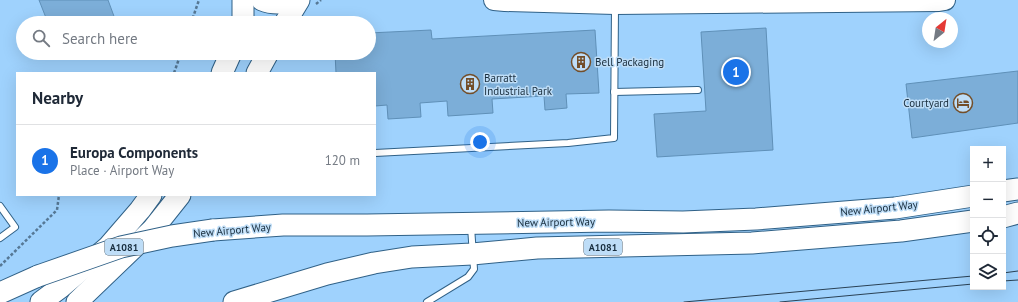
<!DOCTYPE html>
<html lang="en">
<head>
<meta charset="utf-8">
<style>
	:root { --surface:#fff; --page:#f2f2f3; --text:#1f2937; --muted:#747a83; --line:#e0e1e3; --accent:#1a73e8 }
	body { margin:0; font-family:"PT Sans",sans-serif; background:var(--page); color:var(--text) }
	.controls { position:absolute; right:12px; bottom:12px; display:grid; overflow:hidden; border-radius:0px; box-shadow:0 4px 16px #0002 }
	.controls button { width:36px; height:36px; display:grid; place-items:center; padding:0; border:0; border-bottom:1px solid var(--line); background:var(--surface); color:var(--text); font:20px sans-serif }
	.compass { position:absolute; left:922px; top:12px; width:36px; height:36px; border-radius:50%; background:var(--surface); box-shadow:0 4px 16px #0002; rotate:30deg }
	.you { position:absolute; left:480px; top:142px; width:14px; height:14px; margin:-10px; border:3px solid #fff; border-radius:50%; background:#1a73e8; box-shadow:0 0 0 6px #1a73e833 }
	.badge { display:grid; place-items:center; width:26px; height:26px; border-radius:50%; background:var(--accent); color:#fff; font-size:13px; font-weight:700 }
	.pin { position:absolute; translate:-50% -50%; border:2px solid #fff; box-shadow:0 1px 4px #0006 }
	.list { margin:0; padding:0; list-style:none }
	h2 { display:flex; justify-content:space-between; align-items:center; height:52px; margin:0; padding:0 16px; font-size:17px }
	h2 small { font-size:13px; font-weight:400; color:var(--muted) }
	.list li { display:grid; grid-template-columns:26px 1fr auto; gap:12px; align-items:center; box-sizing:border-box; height:72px; padding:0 16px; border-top:1px solid var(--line) }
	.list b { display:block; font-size:15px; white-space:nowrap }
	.list p { margin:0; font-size:13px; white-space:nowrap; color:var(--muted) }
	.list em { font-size:13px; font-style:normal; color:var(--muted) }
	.icon { flex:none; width:22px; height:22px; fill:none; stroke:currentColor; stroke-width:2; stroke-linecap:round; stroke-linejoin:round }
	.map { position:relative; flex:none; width:1018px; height:302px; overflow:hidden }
	.search { position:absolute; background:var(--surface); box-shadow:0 4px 16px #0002; left:16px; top:16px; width:360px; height:44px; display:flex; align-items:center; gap:10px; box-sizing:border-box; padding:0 14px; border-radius:22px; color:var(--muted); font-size:15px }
	.panel { position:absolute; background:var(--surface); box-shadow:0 4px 16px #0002; left:16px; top:72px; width:360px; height:124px; border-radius:0px }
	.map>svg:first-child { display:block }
	.building { fill:#7caed8; stroke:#5f90b8 }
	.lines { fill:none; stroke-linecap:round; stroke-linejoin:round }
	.service-casing { stroke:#306187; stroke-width:8 }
	.primary-casing { stroke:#306187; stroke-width:22 }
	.trunk-casing { stroke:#306187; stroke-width:23 }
	.path { stroke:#567895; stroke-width:2.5; stroke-dasharray:3 2; stroke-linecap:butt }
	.service { stroke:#fff; stroke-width:6 }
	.primary { stroke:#fff; stroke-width:20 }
	.trunk { stroke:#fff; stroke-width:21 }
	.tram { stroke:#2a4256; stroke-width:1 }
	.trunk-bridge-casing { stroke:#306187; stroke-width:23; stroke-linecap:butt }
	.trunk-bridge { stroke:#fff; stroke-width:21 }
	.labels { text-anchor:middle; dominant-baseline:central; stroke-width:3; stroke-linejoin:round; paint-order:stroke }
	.shield { fill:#beddf7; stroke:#4a6275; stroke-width:1 }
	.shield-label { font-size:10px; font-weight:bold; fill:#182d3d }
	.poi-label { font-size:11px; fill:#182d3d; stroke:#beddf7; text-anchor:start }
	.street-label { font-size:11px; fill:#182d3d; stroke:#beddf7 }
</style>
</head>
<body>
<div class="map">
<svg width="1018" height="302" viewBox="0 0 1018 302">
	<rect width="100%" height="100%" fill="#9fd2fd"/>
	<!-- building -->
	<g class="building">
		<polygon points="39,0 108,0 115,19 104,23 48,23"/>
		<polygon points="766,28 773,150 657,157 654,114 706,111 701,32"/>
		<polygon points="431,30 432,39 595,30 599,93 566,94 567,108 545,110 544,96 492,99 493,113 448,116 447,101 420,103 421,117 388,119 387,105 375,106 375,73 336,73 335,53 369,53 369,33"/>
		<polygon points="1018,71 1018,123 912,138 906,84"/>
	</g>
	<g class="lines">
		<defs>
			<g id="service">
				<polyline points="614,92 698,90"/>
				<polyline points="375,153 568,143 614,138 615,7"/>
				<polyline points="0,206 15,227 0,238"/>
				<polyline points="427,302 468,277 474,269 471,227"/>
			</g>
			<polyline id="primary" points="494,0 505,1 615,4 939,1 945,0"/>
			<g id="trunk">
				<path d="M262 0C274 5 286 3 298 0"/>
				<polyline points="242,23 243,18 243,0"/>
				<polyline points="285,23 299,0"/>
				<polyline points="222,73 231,53"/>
				<polyline points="257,73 268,53"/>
				<polyline points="1003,191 1018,189"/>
				<polyline points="1003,217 1018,213"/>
				<polyline points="213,230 283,225 367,225 609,221 683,222 756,219 895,208 973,196"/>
				<polyline points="0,293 38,276"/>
				<polyline points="41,302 61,287 108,247 140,210 151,195"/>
				<polyline points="77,302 153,229 180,195"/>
				<polyline points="234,302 327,274 374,263 412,257 472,254 537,248 752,243 901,231 973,221"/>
			</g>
		</defs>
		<!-- service casing -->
		<use href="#service" class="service-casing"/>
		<!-- primary casing -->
		<use href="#primary" class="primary-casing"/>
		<!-- trunk casing -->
		<use href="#trunk" class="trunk-casing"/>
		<!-- path -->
		<g class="path">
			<polyline points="316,4 321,0"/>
			<polyline points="191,23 199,0"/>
			<polyline points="174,73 181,53"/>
			<polyline points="0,266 57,210 59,195"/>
		</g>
		<!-- service -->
		<use href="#service" class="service"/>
		<!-- primary -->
		<use href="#primary" class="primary"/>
		<!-- trunk -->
		<use href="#trunk" class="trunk"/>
		<!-- tram -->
		<g class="tram">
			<polyline points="1003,273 1018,271"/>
			<polyline points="1003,281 1018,280"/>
			<polyline points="684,302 973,276"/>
			<polyline points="780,302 973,284"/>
		</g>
		<defs>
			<polyline id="trunk-bridge" points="38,276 121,247 172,236 213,230"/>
		</defs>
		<!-- trunk-bridge casing -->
		<use href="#trunk-bridge" class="trunk-bridge-casing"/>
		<!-- trunk-bridge -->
		<use href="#trunk-bridge" class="trunk-bridge"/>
	</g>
	<!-- icons -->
	<defs>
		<symbol id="building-ring" viewBox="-11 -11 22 22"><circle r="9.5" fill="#beddf7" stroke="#734e29" stroke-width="1.5"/><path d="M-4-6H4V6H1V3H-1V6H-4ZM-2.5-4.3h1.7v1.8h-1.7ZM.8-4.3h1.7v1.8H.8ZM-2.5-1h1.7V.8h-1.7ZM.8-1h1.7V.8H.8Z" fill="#734e29"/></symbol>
		<symbol id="hotel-ring" viewBox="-11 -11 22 22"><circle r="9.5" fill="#beddf7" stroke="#734e29" stroke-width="1.5"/><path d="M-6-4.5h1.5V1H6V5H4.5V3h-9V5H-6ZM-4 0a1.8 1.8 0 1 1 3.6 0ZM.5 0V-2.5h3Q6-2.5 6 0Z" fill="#734e29"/></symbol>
	</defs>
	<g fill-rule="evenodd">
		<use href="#building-ring" x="570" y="51" width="22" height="22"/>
		<use href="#building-ring" x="459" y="73" width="22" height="22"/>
		<use href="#hotel-ring" x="952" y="92" width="22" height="22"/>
	</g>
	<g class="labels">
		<!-- shield labels -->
		<g class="shield">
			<rect x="105" y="239" width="38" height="16" rx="3"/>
			<rect x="584" y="239" width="38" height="16" rx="3"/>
		</g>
		<g class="shield-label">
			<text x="124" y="247">A1081</text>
			<text x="603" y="247">A1081</text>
		</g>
		<!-- poi labels -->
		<g class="poi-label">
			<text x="595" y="62">Bell Packaging</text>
			<text x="484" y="78">Barratt<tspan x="484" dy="13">Industrial Park</tspan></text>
			<text x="949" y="103" text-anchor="end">Courtyard</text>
		</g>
		<!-- street labels -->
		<g class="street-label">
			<text transform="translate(879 208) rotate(-6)">New Airport Way</text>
			<text transform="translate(556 222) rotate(-1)">New Airport Way</text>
			<text transform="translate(232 230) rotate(-5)">New Airport Way</text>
		</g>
	</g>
</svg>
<div class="controls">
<button>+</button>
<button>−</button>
<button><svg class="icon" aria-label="locate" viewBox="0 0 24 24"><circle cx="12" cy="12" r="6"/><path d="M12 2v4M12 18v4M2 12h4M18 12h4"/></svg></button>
<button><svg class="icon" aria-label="layers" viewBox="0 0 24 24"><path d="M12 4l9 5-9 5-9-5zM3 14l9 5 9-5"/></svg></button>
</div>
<svg class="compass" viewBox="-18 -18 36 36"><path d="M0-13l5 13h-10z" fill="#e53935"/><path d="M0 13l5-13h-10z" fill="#747a83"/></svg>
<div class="you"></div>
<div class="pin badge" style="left:736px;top:72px">1</div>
<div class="search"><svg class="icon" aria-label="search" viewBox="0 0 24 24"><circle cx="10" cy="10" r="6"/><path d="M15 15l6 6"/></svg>Search here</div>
<section class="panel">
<h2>Nearby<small></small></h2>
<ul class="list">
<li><span class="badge">1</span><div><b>Europa Components</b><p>Place · Airport Way</p></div><em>120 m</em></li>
</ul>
</section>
</div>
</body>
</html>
